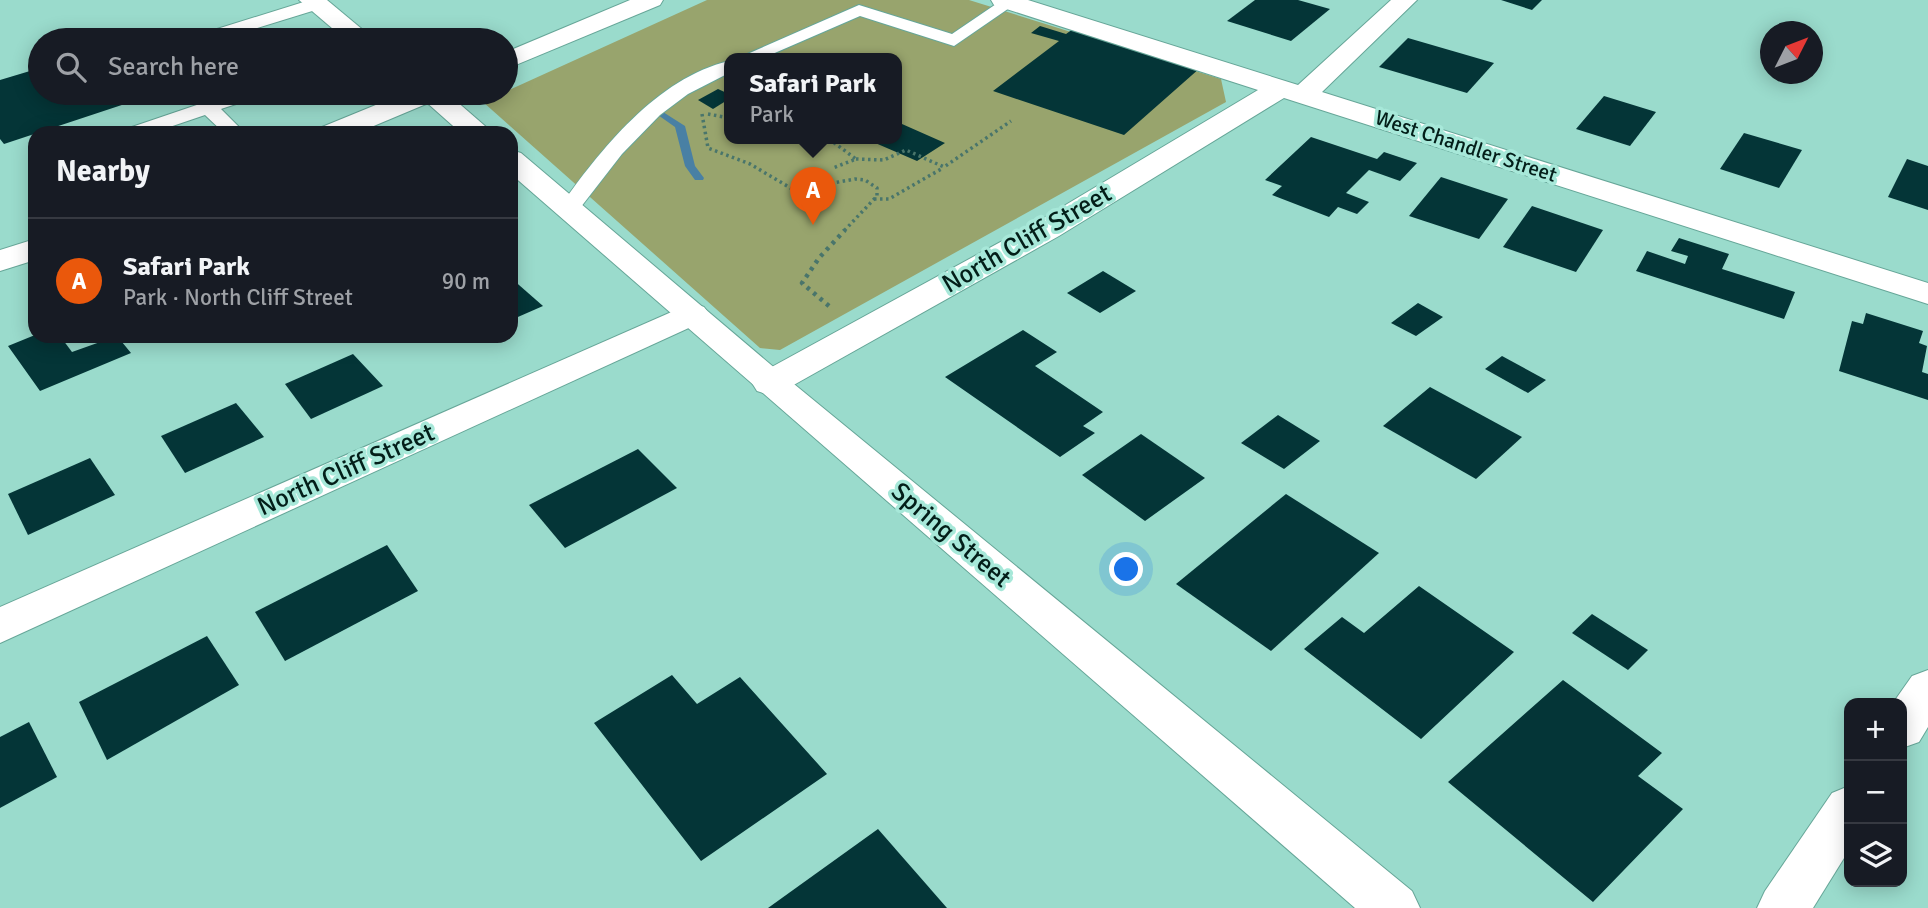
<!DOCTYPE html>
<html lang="en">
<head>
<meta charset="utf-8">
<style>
	:root { --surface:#171b24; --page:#242831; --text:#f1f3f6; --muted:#9ea1a6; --line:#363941; --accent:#ea580c }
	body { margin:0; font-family:Signika,sans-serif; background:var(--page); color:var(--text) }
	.controls { position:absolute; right:21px; bottom:21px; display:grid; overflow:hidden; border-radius:14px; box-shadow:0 4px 18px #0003 }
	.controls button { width:63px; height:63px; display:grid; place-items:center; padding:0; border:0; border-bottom:2px solid var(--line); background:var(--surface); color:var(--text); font:35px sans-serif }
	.compass { position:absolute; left:1760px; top:21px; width:63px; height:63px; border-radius:50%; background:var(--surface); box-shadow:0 4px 18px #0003; rotate:48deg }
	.you { position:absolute; left:1127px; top:570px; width:24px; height:24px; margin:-18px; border:5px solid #fff; border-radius:50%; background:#1a73e8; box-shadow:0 0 0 10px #1a73e833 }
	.badge { display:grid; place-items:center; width:46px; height:46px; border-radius:50%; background:var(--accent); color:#fff; font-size:23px; font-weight:700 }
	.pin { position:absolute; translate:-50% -58px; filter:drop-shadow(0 2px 4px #0008) }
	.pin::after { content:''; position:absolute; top:37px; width:24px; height:21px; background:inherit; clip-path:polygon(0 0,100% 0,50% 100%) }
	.popup { position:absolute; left:724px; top:53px; width:178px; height:91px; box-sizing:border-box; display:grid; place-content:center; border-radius:14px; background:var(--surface); filter:drop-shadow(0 2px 5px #0005); font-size:23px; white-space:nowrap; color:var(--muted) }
	.popup b { font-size:26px; color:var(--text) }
	.popup::after { content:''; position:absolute; left:50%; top:100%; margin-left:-14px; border:14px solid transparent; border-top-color:var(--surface) }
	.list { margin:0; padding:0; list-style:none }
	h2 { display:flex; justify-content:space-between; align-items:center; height:91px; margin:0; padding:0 28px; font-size:30px }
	h2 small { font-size:23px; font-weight:400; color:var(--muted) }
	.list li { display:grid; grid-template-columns:46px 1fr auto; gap:21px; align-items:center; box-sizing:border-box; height:126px; padding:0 28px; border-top:2px solid var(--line) }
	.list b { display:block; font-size:26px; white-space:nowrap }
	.list p { margin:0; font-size:23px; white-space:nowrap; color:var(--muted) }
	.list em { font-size:23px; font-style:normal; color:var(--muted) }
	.icon { flex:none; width:38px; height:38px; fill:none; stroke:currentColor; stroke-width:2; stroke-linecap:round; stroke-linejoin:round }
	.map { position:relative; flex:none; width:1928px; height:908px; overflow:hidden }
	.search { position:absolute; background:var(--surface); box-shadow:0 4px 18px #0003; left:28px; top:28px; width:490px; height:77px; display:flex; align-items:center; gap:18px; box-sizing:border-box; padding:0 24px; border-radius:38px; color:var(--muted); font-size:26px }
	.panel { position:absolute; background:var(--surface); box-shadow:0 4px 18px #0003; left:28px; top:126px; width:490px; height:217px; border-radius:21px }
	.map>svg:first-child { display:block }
	.green { fill:#98a46d; fill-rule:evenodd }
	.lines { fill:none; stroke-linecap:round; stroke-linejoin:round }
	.stream { fill:#4980a4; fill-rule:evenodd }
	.building { fill:#043537 }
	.lane-casing { stroke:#66a698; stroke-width:2 }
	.street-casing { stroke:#66a698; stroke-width:2 }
	.secondary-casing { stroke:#66a698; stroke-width:2 }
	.primary-casing { stroke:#66a698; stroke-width:2 }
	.path-far1 { stroke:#49756b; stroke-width:3.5; stroke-dasharray:2.5 3.5; stroke-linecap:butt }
	.path { stroke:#49756b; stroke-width:4.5; stroke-dasharray:3.5 5; stroke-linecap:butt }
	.lane { fill:#fff; fill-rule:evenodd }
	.street { fill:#fff; fill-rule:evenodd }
	.secondary { fill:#fff; fill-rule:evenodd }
	.primary { fill:#fff; fill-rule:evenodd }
	.labels { text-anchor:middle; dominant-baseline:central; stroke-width:7; stroke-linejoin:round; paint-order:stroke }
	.far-street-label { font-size:21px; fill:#031e19; stroke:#a7e8d9 }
	.street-label { font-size:26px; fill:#031e19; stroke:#a7e8d9 }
</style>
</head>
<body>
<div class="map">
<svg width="1928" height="908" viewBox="0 0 1928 908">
	<rect width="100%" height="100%" fill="#9adbcc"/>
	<!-- green -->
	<path class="green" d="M707 0H969L1221 79 1226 102 780 350 760 348 483 102ZM729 59H897V139H729Z"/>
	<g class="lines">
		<!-- stream -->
		<polygon class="stream" points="663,112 685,126 695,166 704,178 703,180 695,180 685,166 675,127 658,115"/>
	</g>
	<!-- building -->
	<g class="building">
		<polygon points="1255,0 1298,0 1330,9 1291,41 1227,21"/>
		<polygon points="1501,0 1542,0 1532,10"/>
		<polygon points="1040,26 1066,34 1073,29 1200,68 1124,135 993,91 1059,41 1031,33"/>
		<polygon points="1408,38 1494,63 1467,93 1379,67"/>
		<polygon points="40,68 40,93 158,93 4,144 0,139 0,80"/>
		<polygon points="718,89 729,94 729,99 713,109 698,100"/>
		<polygon points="1604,96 1656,112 1630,146 1576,129"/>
		<polygon points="902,124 945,143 917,161 873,142 897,139 897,127"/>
		<polygon points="1744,133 1802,150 1779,188 1720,169"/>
		<polygon points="1311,137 1377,159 1384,152 1417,163 1400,181 1369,170 1346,193 1369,202 1357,214 1338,207 1329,217 1272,195 1282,186 1265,180"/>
		<polygon points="1907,159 1928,166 1928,210 1888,197"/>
		<polygon points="1441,177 1508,199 1479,239 1409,216"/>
		<polygon points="1532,206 1603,230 1576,272 1503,247"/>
		<polygon points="1679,238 1729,254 1722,269 1795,292 1784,319 1636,271 1647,251 1685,264 1688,256 1671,251"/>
		<polygon points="1103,271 1136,291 1100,313 1067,293"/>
		<polygon points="511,278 543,306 511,320"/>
		<polygon points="1418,303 1443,317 1416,336 1391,323"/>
		<polygon points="1866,313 1923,331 1919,343 1927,346 1922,372 1928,374 1928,400 1839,371 1852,321 1863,324"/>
		<polygon points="1023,330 1057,352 1035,366 1103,412 1083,426 1095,433 1060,457 945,377"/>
		<polygon points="35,335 60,336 72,352 117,336 131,353 40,391 8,346"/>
		<polygon points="353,354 383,386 311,419 285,384"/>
		<polygon points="1502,356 1546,380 1528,393 1485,369"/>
		<polygon points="1430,387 1522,437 1476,479 1383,426"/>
		<polygon points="236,403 264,437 185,473 161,436"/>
		<polygon points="1278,415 1320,441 1284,469 1241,443"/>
		<polygon points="1141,434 1205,478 1145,521 1082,475"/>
		<polygon points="638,449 677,488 565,548 529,505"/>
		<polygon points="90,458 115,495 28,535 8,494"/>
		<polygon points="1286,494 1379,553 1271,651 1176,584"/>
		<polygon points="387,545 418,591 285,661 255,612"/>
		<polygon points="1419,586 1514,652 1421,739 1304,649 1342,617 1364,633"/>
		<polygon points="1592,614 1648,650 1628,670 1572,633"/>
		<polygon points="207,636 239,685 107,760 79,702"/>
		<polygon points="672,675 697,704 740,677 827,774 701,861 594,723"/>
		<polygon points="1563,680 1662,753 1638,776 1683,809 1593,902 1448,782"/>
		<polygon points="29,722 57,777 0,808 0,737"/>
		<polygon points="878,829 947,908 768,908"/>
	</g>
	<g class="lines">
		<defs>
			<g id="lane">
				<polygon points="310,0 320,0 324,4 322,8 218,40 198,38 201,34"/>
				<polygon points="1002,0 1018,2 954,46 860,16 761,59 736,59 859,5 952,34"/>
				<path d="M729 61V73L688 94 660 115 622 154 577 212H563L559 208C600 150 657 78 729 61Z"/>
				<polygon points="232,93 259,93 257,97 221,109 245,133 224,133 205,115 152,133 123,133 126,129"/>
			</g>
			<g id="street">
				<polygon points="299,0 327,0 375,40 346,40"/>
				<polygon points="991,0 1028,0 1298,85 1391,0 1417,0 1322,92 1928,283 1928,304 1284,98 1059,236 783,391 770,395 757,391 752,383 757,375 1037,222 1258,90 994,5"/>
				<polygon points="692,303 704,307 709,314 704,321 0,643 0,607"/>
				<polygon points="1928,670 1928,727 1919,742 1902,748 1902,703 1893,703 1912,676"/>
				<polygon points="1849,786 1849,850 1813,908 1757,908 1765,891 1832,793"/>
			</g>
			<g id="secondary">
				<polygon points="416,93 447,93 493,133 461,133"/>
				<polygon points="511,150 521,153 783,375 1412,891 1420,908 1355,908 511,174"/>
			</g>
			<g id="primary">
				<polygon points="630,0 663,0 660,5 506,69 506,52"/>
				<polygon points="405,93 442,93 438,99 357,133 318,133 322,127"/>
				<polygon points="35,239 35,260 0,271 0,250"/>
			</g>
		</defs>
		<!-- lane casing -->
		<use href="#lane" class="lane-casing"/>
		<!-- street casing -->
		<use href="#street" class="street-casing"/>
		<!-- secondary casing -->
		<use href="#secondary" class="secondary-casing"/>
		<!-- primary casing -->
		<use href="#primary" class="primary-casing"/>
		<!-- path-far1 -->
		<g class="path-far1">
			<polyline points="702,114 708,148 750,164 794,190 855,179 865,180 877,188 877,196 843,232"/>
			<polyline points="708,114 729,118"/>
			<polyline points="829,139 856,159 833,168"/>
			<polyline points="856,159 884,160 906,150 944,167 1011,121"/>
			<polyline points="874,199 889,199 943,168"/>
		</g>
		<!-- path -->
		<polyline class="path" points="829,306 802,283 819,258 845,230"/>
		<!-- lane -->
		<use href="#lane" class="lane"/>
		<!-- street -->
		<use href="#street" class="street"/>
		<!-- secondary -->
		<use href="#secondary" class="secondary"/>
		<!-- primary -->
		<use href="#primary" class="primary"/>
	</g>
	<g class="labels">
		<!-- far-street labels -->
		<g class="far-street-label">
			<text transform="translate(1466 146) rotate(18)">West Chandler Street</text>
		</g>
		<!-- street labels -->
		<g class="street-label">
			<text transform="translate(1027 239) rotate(-30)">North Cliff Street</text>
			<text transform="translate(346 470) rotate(-24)">North Cliff Street</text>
			<text transform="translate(951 535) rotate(40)">Spring Street</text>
		</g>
	</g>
</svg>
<div class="controls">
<button>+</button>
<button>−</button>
<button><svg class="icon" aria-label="layers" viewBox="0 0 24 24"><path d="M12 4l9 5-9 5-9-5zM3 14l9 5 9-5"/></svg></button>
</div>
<svg class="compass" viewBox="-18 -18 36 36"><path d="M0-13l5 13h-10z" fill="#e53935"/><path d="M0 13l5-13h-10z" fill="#9ea1a6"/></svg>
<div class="you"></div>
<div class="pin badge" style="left:813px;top:225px">A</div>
<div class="popup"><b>Safari Park</b>Park</div>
<div class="search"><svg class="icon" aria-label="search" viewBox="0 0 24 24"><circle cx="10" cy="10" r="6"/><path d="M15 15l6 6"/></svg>Search here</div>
<section class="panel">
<h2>Nearby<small></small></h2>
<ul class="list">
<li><span class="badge">A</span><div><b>Safari Park</b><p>Park · North Cliff Street</p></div><em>90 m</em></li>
</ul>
</section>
</div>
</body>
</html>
